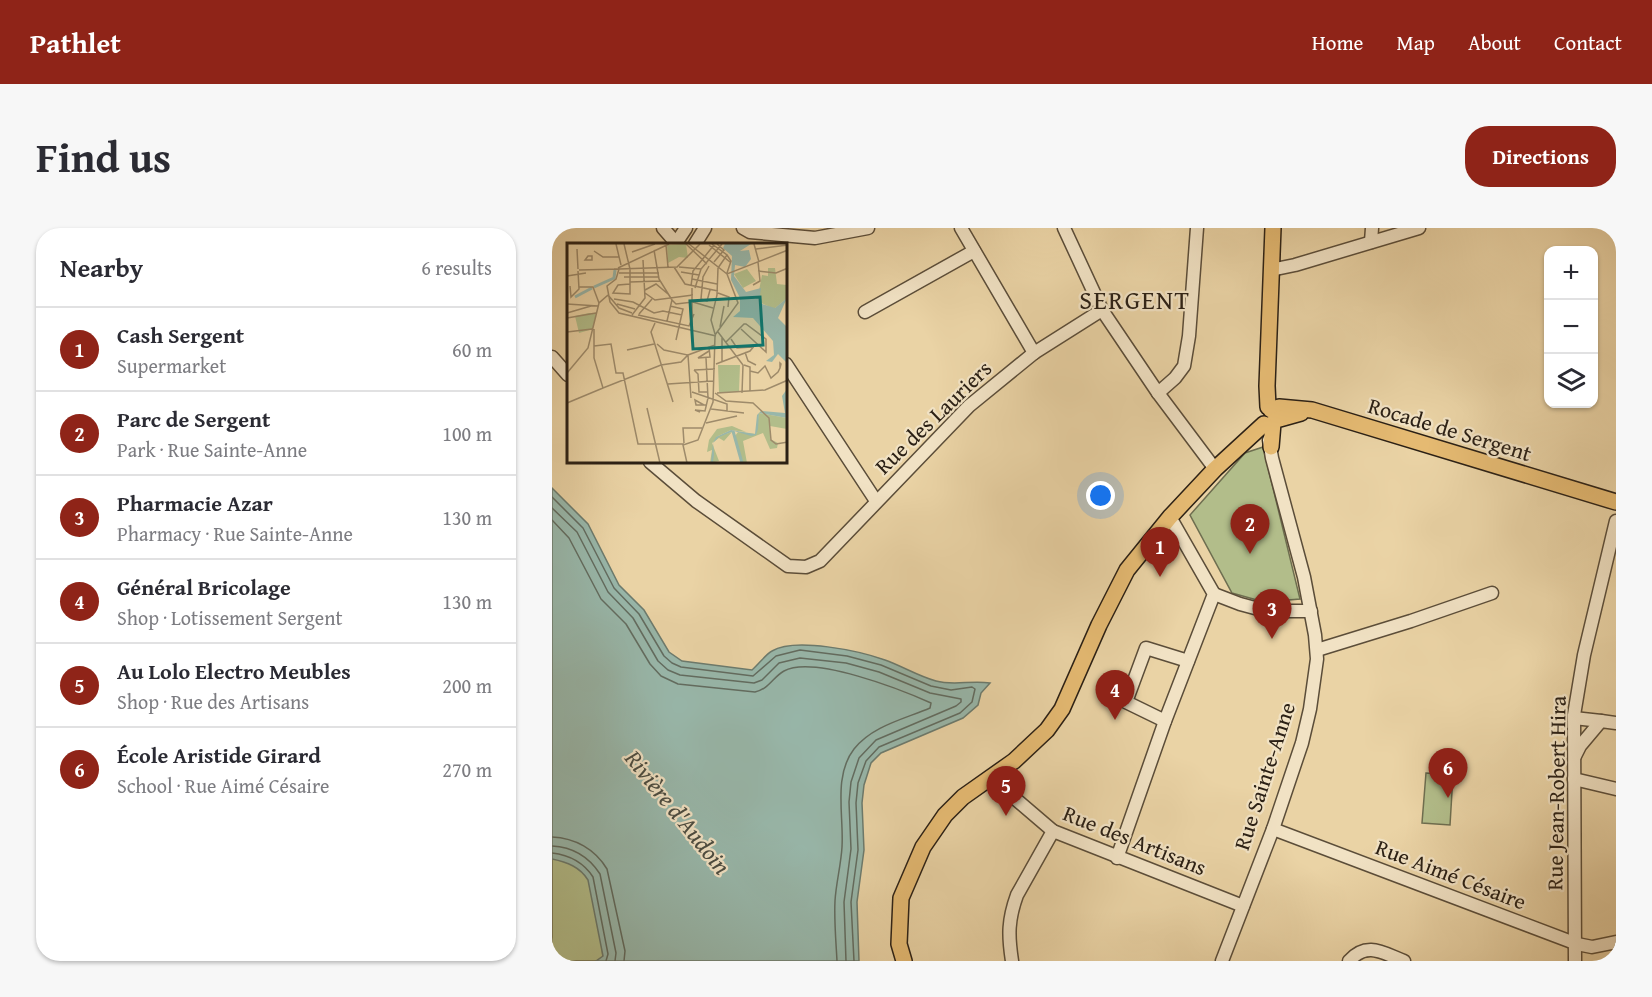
<!DOCTYPE html>
<html lang="en">
<head>
<meta charset="utf-8">
<style>
	:root { --surface:#fff; --page:#f7f7f7; --text:#2b2b33; --muted:#7c7c81; --line:#e1e1e2; --accent:#8f2418 }
	body { margin:0; font-family:"Gentium Book Plus",serif; background:var(--page); color:var(--text) }
	.controls { position:absolute; right:18px; top:18px; display:grid; overflow:hidden; border-radius:12px; box-shadow:0 2px 4px #0004 }
	.controls button { width:54px; height:54px; display:grid; place-items:center; padding:0; border:0; border-bottom:2px solid var(--line); background:var(--surface); color:var(--text); font:30px sans-serif }
	.you { position:absolute; left:549px; top:268px; width:21px; height:21px; margin:-15px; border:4px solid #fff; border-radius:50%; background:#1a73e8; box-shadow:0 0 0 9px #1a73e833 }
	.badge { display:grid; place-items:center; width:39px; height:39px; border-radius:50%; background:var(--accent); color:#fff; font-size:20px; font-weight:700 }
	.pin { position:absolute; translate:-50% -50px; filter:drop-shadow(0 2px 3px #0008) }
	.pin::after { content:''; position:absolute; top:32px; width:21px; height:18px; background:inherit; clip-path:polygon(0 0,100% 0,50% 100%) }
	.list { margin:0; padding:0; list-style:none }
	h2 { display:flex; justify-content:space-between; align-items:center; height:78px; margin:0; padding:0 24px; font-size:26px }
	h2 small { font-size:20px; font-weight:400; color:var(--muted) }
	.list li { display:grid; grid-template-columns:39px 1fr auto; gap:18px; align-items:center; box-sizing:border-box; height:84px; padding:0 24px; border-top:2px solid var(--line) }
	.list b { display:block; font-size:22px; white-space:nowrap }
	.list p { margin:0; font-size:20px; white-space:nowrap; color:var(--muted) }
	.list em { font-size:20px; font-style:normal; color:var(--muted) }
	.icon { flex:none; width:33px; height:33px; fill:none; stroke:currentColor; stroke-width:2; stroke-linecap:round; stroke-linejoin:round }
	.map { position:relative; flex:none; width:1064px; height:733px; overflow:hidden; border-radius:24px }
	header { display:flex; align-items:center; gap:36px; box-sizing:border-box; height:84px; padding:0 30px; background:var(--accent); color:#fff }
	header strong { font-size:28px }
	nav { display:flex; gap:33px; margin-inline-start:auto; font-size:21px }
	.intro { display:flex; align-items:center; justify-content:space-between; box-sizing:border-box; height:144px; padding:0 36px }
	h1 { margin:0; font-size:42px }
	.button { padding:15px 27px; border-radius:24px; background:var(--accent); color:#fff; font-size:21px; font-weight:700 }
	main { display:flex; gap:36px; padding:0 36px }
	aside { flex:1; background:var(--surface); border-radius:24px; box-shadow:0 2px 4px #0004 }
	.map>svg:first-child { display:block }
	.green { fill:#b2bd8a; stroke:#6e6e50; stroke-width:1.5 }
	.water { fill:#98b7aa; stroke:#6c7b6e; stroke-width:1.5 }
	.lines { fill:none; stroke-linecap:round; stroke-linejoin:round }
	.shore { stroke:#626c60; stroke-width:1.5 }
	.minor-casing { stroke:#5b4d39; stroke-width:15 }
	.major-casing { stroke:#2b2015; stroke-width:18 }
	.minor { stroke:#f1e2c4; stroke-width:12 }
	.major { stroke:#e5ba72; stroke-width:15 }
	.labels { text-anchor:middle; dominant-baseline:central; stroke-width:4.5; stroke-linejoin:round; paint-order:stroke }
	.street-label { font-size:22px; fill:#2b2015; stroke:#f1e2c4 }
	.water-label { font-size:24px; font-style:italic; fill:#4c4d42; stroke:#f1e2c4 }
	.quarter-label { font-size:26px; letter-spacing:1.5px; fill:#2b2015; stroke:#f1e2c4 }
	.inset-river { fill:none; stroke:#98b7aa; stroke-width:3 }
	.inset-road { fill:none; stroke:#9e8b6b; stroke-width:1.5 }
	.view { fill:#0f766e; fill-opacity:0.15; stroke:#0f766e; stroke-width:3 }
	.inset-edge { fill:none; stroke:#2b2015; stroke-width:3 }
</style>
</head>
<body>
<header>
<strong>Pathlet</strong>
<nav><a>Home</a><a>Map</a><a>About</a><a>Contact</a></nav>
</header>
<div class="intro"><h1>Find us</h1><a class="button">Directions</a></div>
<main>
<aside>
<h2>Nearby<small>6 results</small></h2>
<ul class="list">
<li><span class="badge">1</span><div><b>Cash Sergent</b><p>Supermarket</p></div><em>60 m</em></li>
<li><span class="badge">2</span><div><b>Parc de Sergent</b><p>Park · Rue Sainte-Anne</p></div><em>100 m</em></li>
<li><span class="badge">3</span><div><b>Pharmacie Azar</b><p>Pharmacy · Rue Sainte-Anne</p></div><em>130 m</em></li>
<li><span class="badge">4</span><div><b>Général Bricolage</b><p>Shop · Lotissement Sergent</p></div><em>130 m</em></li>
<li><span class="badge">5</span><div><b>Au Lolo Electro Meubles</b><p>Shop · Rue des Artisans</p></div><em>200 m</em></li>
<li><span class="badge">6</span><div><b>École Aristide Girard</b><p>School · Rue Aimé Césaire</p></div><em>270 m</em></li>
</ul>
</aside>
<div class="map">
<svg width="1064" height="733" viewBox="0 0 1064 733">
	<rect width="100%" height="100%" fill="#ead3a5"/>
	<filter id="stains"><feTurbulence type="fractalNoise" baseFrequency=".00333" numOctaves="4"/><feColorMatrix values="0 0 0 0 .2 0 0 0 0 .09 0 0 0 0 .02 0 0 0 .5 -.17"/></filter>
	<radialGradient id="worn" r=".72"><stop offset=".6" stop-color="#630" stop-opacity="0"/><stop offset="1" stop-color="#630" stop-opacity=".3"/></radialGradient>
	<!-- green -->
	<g class="green">
		<polygon points="711,219 748,371 712,374 680,365 638,287 693,225"/>
		<polygon points="874,545 901,547 898,597 870,595"/>
		<polygon points="0,623 35,636 48,673 51,733 0,733"/>
	</g>
	<!-- water -->
	<path class="water" d="M0 260 36 296 67 357 92 382 117 424 130 433 200 442C207 436 213 427 220 423 243 409 308 423 333 432 350 438 366 448 384 453 402 458 419 452 438 455L429 465 426 477 411 490 329 525 319 535 312 557 310 575 312 622 305 674 307 733H44L51 728 36 652C28 639 15 634 0 631Z"/>
	<g class="lines">
		<!-- shore -->
		<g class="shore">
			<polyline points="0,269 31,300 62,360 87,386 112,428 120,435 129,439 201,448 224,428 248,422 295,428 329,437 379,458 399,462 420,459 423,461 420,474 408,485 327,519 314,533 306,555 304,575 306,622 299,674 302,733"/>
			<polyline points="0,280 25,304 56,364 81,390 106,433 116,442 128,447 202,455 210,452 227,435 248,430 294,435 327,444 378,465 409,471 409,474 404,478 324,512 307,530 299,554 297,574 299,621 292,674 294,733"/>
			<path d="M0 292 17 310 49 371 74 396 98 436 109 448 126 456 203 464C217 461 221 449 232 443 262 427 350 462 379 475L378 480C352 491 320 498 302 521 281 548 292 588 290 619 289 637 284 655 283 673 282 693 284 713 285 733"/>
			<path d="M0 609C23 610 43 621 55 641L73 723 72 733"/>
			<path d="M0 618C20 619 37 629 48 646L64 725 63 733"/>
			<path d="M0 625C17 627 32 635 41 649L56 726 54 733"/>
		</g>
		<defs>
			<g id="minor">
				<polyline points="111,0 125,16"/>
				<polyline points="191,0 198,4 263,10 316,0"/>
				<polyline points="409,0 482,125"/>
				<polyline points="512,0 550,82 606,165 663,241"/>
				<polyline points="819,14 820,0"/>
				<polyline points="124,15 134,0"/>
				<polyline points="143,16 153,0"/>
				<polyline points="719,42 743,37 867,0"/>
				<polyline points="313,84 422,23"/>
				<polyline points="0,129 16,147"/>
				<polyline points="234,136 324,273"/>
				<polyline points="606,165 623,150 632,138 637,108 645,0"/>
				<polyline points="98,234 144,273 236,338 254,339 268,333 417,178 482,125 550,82"/>
				<polyline points="662,366 688,376 714,383 759,383"/>
				<polyline points="765,422 859,393 940,365"/>
				<polyline points="1022,490 1049,493"/>
				<polyline points="613,493 574,474 594,420 636,433"/>
				<polyline points="1023,528 1028,518 1049,493 1064,495"/>
				<polyline points="439,550 501,603 691,678"/>
				<polyline points="1022,551 1064,561"/>
				<polyline points="721,601 1025,716 1040,719 1064,714"/>
				<polyline points="565,630 613,493 662,366 618,289"/>
				<path d="M460 733C456 707 456 692 465 667L501 603"/>
				<polyline points="670,733 721,601 750,515 758,481 765,431 763,407 752,349 720,230 717,212"/>
				<path d="M797 733C815 713 831 725 852 733"/>
				<polyline points="1023,733 1022,487 1032,427 1064,293"/>
			</g>
			<g id="major">
				<polyline points="716,179 715,158 721,0"/>
				<polyline points="719,182 727,179 760,182 1064,274"/>
				<polyline points="719,219 721,195 724,192 749,185"/>
				<polyline points="352,733 347,716 349,670 371,619 393,587 411,569 462,533 495,502 510,481 547,397 575,342 618,289 663,241 712,196"/>
			</g>
		</defs>
		<!-- minor casing -->
		<use href="#minor" class="minor-casing"/>
		<!-- major casing -->
		<use href="#major" class="major-casing"/>
		<!-- minor -->
		<use href="#minor" class="minor"/>
		<!-- major -->
		<use href="#major" class="major"/>
	</g>
	<g class="labels">
		<!-- street labels -->
		<g class="street-label">
			<text transform="translate(381 189) rotate(-44)">Rue des Lauriers</text>
			<text transform="translate(898 201) rotate(17)">Rocade de Sergent</text>
			<text transform="translate(712 548) rotate(-72)">Rue Sainte-Anne</text>
			<text transform="translate(1004 565) rotate(-89)">Rue Jean-Robert Hira</text>
			<text transform="translate(583 612) rotate(22)">Rue des Artisans</text>
			<text transform="translate(899 646) rotate(21)">Rue Aimé Césaire</text>
		</g>
		<!-- water labels -->
		<g class="water-label">
			<text transform="translate(126 584) rotate(51)">Rivière d'Audoin</text>
		</g>
		<!-- quarter labels -->
		<g class="quarter-label">
			<text x="583" y="71">SERGENT</text>
		</g>
	</g>
	<!-- overview -->
	<g transform="translate(15 15)">
		<rect width="220" height="220" fill="#ead3a5"/>
		<path d="M119 1 121 15 112 14 101 20 100 2ZM201 25H208L210 41 220 42V55L207 66 190 58 195 32 201 33ZM180 26 189 38 176 45 167 31ZM22 70H29L26 86 12 90 8 73ZM151 122H173L172 149H152ZM192 170 220 175V186L203 183V196L211 200 210 205 203 206 196 190 176 198 180 220H175L168 193 171 189 189 191ZM165 183 179 189 164 187 149 194 165 189 157 198 152 195 145 200 152 218 143 220 145 207 140 209 142 197 150 186Z" fill="#b2bd8a"/>
		<path d="M158 1H184L173 8 182 7 184 16 178 24 168 22 167 33 179 49 194 45 192 60 208 65 220 55 211 75 220 84V120L211 111 205 119 199 118 207 112 206 98 186 75 166 74 173 68V55L164 37 165 13 156 5ZM220 146V175L192 170 191 186 189 192 184 193 167 188 152 194 146 200 147 211 146 219 144 220 146 200 149 194 164 187 188 191 190 172 194 168 218 170 215 153Z" fill="#98b7aa"/>
		<path class="inset-river" d="M27 44 47 35 48 27M8 54 25 45M166 188 175 220"/>
		<path class="inset-road" d="M49 1 54 22M57 1 63 26V51L46 50 51 42 63 41M119 1 140 21M122 1 160 31 221 7M145 1 160 12 151 25M187 1 192 19M99 2 101 24M142 2 163 19M10 6 11 26M189 6 221 2M87 7 92 36 105 57 100 78M27 8 36 14H52M65 9 88 1M21 13H25V17H18ZM147 19 157 7 150 1M142 23 136 34 134 56 140 58 143 47M107 24 118 41 151 48M112 24 134 26M51 25 102 1M52 26 110 24 133 1M52 26 49 36 40 43 43 59 52 70 149 93M12 27 52 26H47M191 28 209 30 221 25M114 29 132 32M52 30H92M160 30 164 18 160 12M0 33 19 30M57 34H91M125 36 150 41M63 39 93 38M186 42 193 38 191 19M3 43 4 54 12 46 11 28M124 43 126 28 147 2M12 44H26L32 60M128 45 134 26 155 1M78 47 89 41 101 51M78 50 88 57 126 52M151 50 162 54 161 64M41 52 52 65 65 70M47 56 66 59 87 70 96 68 115 72M105 57 109 61 126 59 146 65M0 61 31 63M50 61 68 66M103 63 116 66 109 97M0 70 24 63M72 71 85 56M65 72 78 55 76 17M71 72 122 83 127 71M0 75 29 70M88 80 84 89 106 159M153 84 157 63M27 86V115L36 145 94 122 114 119 121 112 148 102M125 86V45M0 89 25 86M151 89 176 122 175 150M148 91 144 77 150 52 151 25M148 92 171 60 160 31M164 96 170 105 185 104M159 99 177 81H179L199 96V109L174 86M90 101 97 107 121 112 124 155M27 103 44 101 49 130H56L71 201H117M142 104 143 114 131 115 142 108M60 107 87 101M178 109 181 118 189 122M155 119V94M149 121 183 108 188 102M177 122 183 124V148M127 127 131 131 132 149H140M127 127 148 126M183 128 191 130 198 123 204 135 211 129 213 125 214 121 213 120V125M0 130 21 105 32 60 41 52M101 141 146 138M125 149 160 161V168M148 150 159 158 186 160 202 175 204 197 209 201 221 199M150 150 198 147 221 137M0 160 36 145M137 162 128 157 129 162H140M80 165 93 220M144 166 177 170M133 169 128 167 138 168 141 155 139 115M139 180 170 173M117 200 116 185H135M120 220 116 202 131 197 146 159 148 93"/>
		<path class="view" d="M193 54 196 102 126 106 123 58Z"/>
		<rect width="220" height="220" class="inset-edge"/>
	</g>
	<rect width="100%" height="100%" filter="url(#stains)"/>
	<rect width="100%" height="100%" fill="url(#worn)"/>
</svg>
<div class="controls">
<button>+</button>
<button>−</button>
<button><svg class="icon" aria-label="layers" viewBox="0 0 24 24"><path d="M12 4l9 5-9 5-9-5zM3 14l9 5 9-5"/></svg></button>
</div>
<div class="you"></div>
<div class="pin badge" style="left:608px;top:349px">1</div>
<div class="pin badge" style="left:698px;top:326px">2</div>
<div class="pin badge" style="left:720px;top:411px">3</div>
<div class="pin badge" style="left:563px;top:492px">4</div>
<div class="pin badge" style="left:454px;top:588px">5</div>
<div class="pin badge" style="left:896px;top:570px">6</div>
</div>
</main>
</body>
</html>
